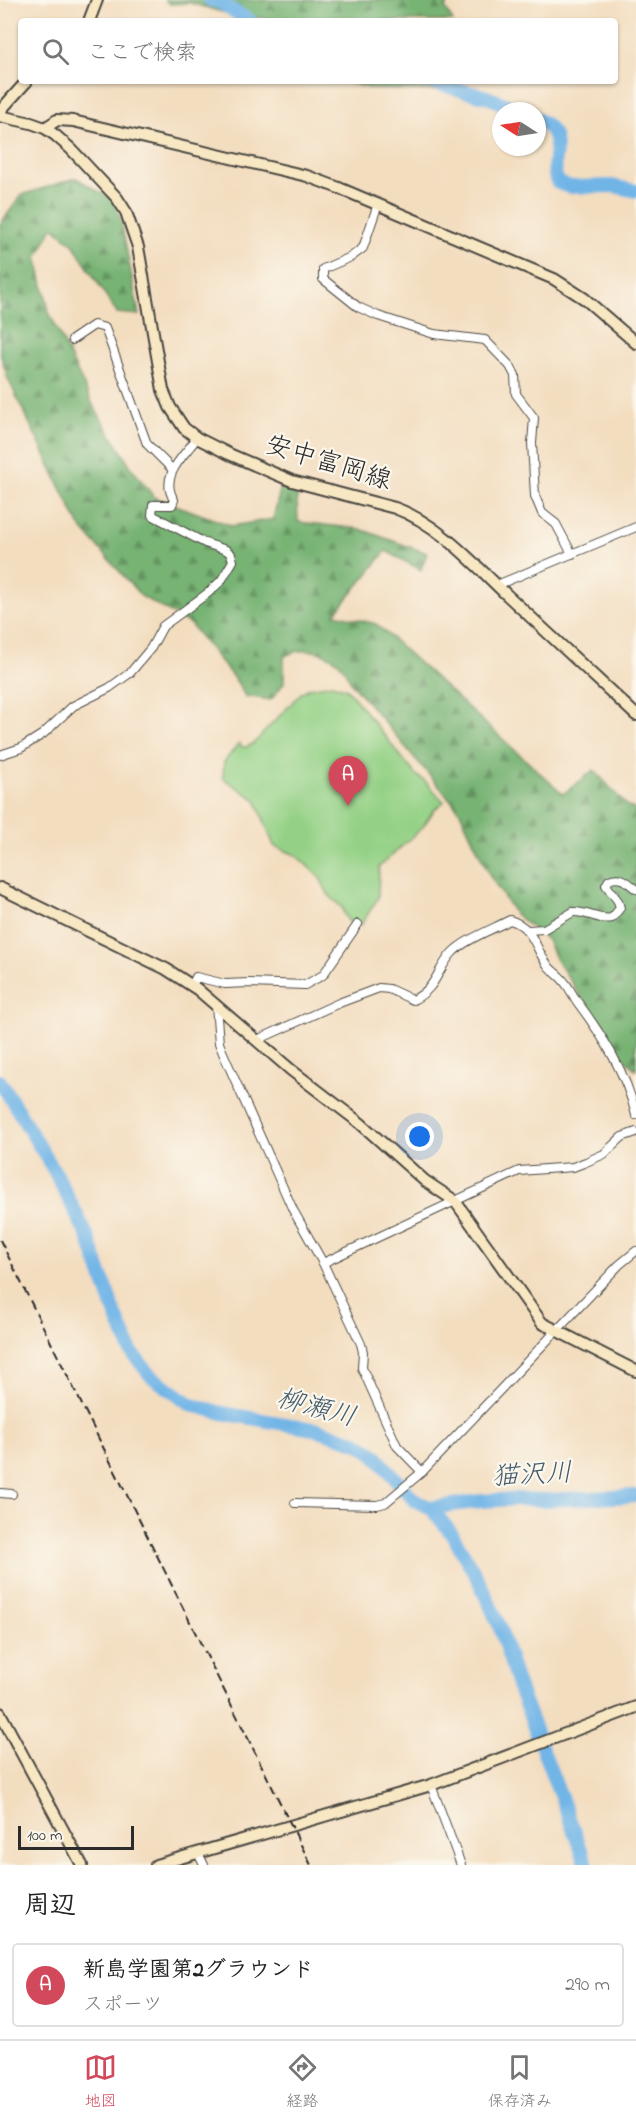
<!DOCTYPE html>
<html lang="ja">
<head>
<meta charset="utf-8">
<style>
	:root { --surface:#fff; --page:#f2f2f2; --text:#222; --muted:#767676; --line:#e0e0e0; --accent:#d1495b }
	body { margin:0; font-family:"Indie Flower","Klee One",sans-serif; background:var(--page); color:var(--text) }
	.compass { position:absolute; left:492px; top:102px; width:54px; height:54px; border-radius:50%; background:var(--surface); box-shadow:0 2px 4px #0004; rotate:282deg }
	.scale { position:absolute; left:18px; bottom:15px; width:116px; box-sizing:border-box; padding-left:6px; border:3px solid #2b2b2b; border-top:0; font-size:16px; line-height:21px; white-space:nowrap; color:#2b2b2b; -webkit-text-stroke:4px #fbf7ec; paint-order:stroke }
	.you { position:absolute; left:420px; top:1137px; width:21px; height:21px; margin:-15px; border:4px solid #fff; border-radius:50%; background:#1a73e8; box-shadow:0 0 0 9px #1a73e833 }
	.badge { display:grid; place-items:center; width:39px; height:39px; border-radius:50%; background:var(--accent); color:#fff; font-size:20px; font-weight:700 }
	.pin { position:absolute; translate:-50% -50px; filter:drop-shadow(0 2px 3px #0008) }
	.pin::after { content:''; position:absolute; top:32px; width:21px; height:18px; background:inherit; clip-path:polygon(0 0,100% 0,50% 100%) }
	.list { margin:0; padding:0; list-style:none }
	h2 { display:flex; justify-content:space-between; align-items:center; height:78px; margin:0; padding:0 24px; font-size:26px }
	h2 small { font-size:20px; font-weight:400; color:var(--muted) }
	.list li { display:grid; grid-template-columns:39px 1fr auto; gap:18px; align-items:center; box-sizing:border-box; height:84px; margin:0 12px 12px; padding:0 12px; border:2px solid var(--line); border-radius:6px }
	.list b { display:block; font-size:22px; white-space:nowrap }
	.list p { margin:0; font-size:20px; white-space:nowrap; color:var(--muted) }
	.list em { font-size:20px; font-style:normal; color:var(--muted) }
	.icon { flex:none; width:33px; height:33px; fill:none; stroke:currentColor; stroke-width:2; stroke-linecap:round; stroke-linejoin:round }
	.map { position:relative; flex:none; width:636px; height:1865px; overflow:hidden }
	.search { position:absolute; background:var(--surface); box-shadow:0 2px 4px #0004; left:18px; right:18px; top:18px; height:66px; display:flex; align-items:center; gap:15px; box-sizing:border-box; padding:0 21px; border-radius:6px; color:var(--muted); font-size:22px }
	.sheet { height:174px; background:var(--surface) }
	nav { display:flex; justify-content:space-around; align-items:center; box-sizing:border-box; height:84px; border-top:2px solid var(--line); background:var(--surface); font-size:16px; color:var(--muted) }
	nav a { display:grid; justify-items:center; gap:3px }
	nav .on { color:var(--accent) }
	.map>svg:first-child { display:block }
	.grass { fill:#94d186; stroke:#607e58; stroke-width:1.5 }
	.forest { fill:url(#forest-firs); stroke:#516f4f; stroke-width:1.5 }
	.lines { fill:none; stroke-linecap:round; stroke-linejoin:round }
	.river { stroke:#71b5e7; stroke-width:14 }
	.street-casing { stroke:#494641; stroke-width:10 }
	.secondary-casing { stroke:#494641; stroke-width:14 }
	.street { stroke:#fff; stroke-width:8 }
	.secondary { stroke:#f8e7c3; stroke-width:10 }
	.rail { stroke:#2b2b2b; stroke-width:2; stroke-dasharray:9 4.5; stroke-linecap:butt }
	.labels { text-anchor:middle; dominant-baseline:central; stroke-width:4.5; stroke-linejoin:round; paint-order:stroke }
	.street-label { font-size:26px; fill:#2b2b2b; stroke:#fbf7ec }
	.water-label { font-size:27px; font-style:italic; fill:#445b6d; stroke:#fbf7ec }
</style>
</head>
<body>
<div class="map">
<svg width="636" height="1865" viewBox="0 0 636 1865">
	<defs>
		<pattern id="forest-firs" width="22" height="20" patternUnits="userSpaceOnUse" patternTransform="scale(1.5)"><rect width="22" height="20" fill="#77b373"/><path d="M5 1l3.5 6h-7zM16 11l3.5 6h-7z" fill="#62925f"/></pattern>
	</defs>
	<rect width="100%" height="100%" fill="#fbf7ec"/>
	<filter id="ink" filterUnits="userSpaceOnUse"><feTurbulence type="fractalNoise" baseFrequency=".0167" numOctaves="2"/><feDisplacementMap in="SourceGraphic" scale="12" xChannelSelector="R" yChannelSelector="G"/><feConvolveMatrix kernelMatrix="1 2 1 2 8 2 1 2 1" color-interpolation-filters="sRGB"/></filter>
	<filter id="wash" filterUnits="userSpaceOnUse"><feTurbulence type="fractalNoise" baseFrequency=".008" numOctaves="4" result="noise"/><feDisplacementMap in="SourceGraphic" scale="24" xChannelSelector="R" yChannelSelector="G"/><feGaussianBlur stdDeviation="1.35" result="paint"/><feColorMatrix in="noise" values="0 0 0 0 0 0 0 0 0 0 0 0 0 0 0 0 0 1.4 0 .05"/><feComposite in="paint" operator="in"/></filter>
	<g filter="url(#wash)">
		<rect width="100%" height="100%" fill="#f3ddbf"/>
		<!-- grass -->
		<polygon class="grass" points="332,684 347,689 416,775 425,781 444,802 434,810 422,828 379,867 378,898 361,925 349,922 344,914 343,909 328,894 320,878 296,855 274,846 256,800 223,778 224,762 239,743 242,747 247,747 254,743 301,693 309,688"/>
		<!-- forest -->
		<g class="forest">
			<polygon points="165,0 450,0 445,8 453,21 283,21 229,14 190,3 170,4"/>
			<polygon points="343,81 448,81 438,90 373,89"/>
			<path d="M76 178 113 200 121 220 139 315 117 313 73 244 53 227 37 258 49 312 94 407 131 467 154 497 232 526 273 519 281 486 297 497 298 522 360 529 427 553 421 570 386 551 335 614 376 624 563 794 594 770 627 806 636 810V1070L615 1049 554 956 547 940 515 914 490 876 459 810 352 684C348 677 343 665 337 661 321 649 299 647 284 657V683L271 700 245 696 237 682 190 624 141 596 79 525 8 379 0 353V224L22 195Z"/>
		</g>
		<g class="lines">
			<!-- river -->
			<g class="river">
				<polyline points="210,0 219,2 250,21"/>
				<polyline points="427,81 487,97 522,111"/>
				<path d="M537 119C571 136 546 162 558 183L571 187 613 186 636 191"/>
				<polyline points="0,1081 55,1172 88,1237 115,1313 131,1351 151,1376 192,1405 222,1413 319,1430 358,1443 373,1453 414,1500 431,1508 452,1534 479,1581 499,1625 517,1683 587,1865"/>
				<polyline points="431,1508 481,1501 517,1499 545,1500 636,1496"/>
			</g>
		</g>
	</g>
	<g filter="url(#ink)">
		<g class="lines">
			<defs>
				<g id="street">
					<polyline points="378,204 363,248 351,257 323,269 323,279 358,307 378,316 434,334 485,340 510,366 515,375 516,394 534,418 532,443 535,496 542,513 556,524 572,554"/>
					<polyline points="72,340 94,325 105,328 147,444 173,470"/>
					<polyline points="497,585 636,527"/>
					<path d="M0 755 21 748 43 734 73 706 109 688 130 673 151 648 163 626 208 593 221 581 233 561 231 554 226 550 205 543 152 515 153 505H172L174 500C159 476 183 457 197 438"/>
					<path d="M528 930 544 929 573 912C587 911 598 921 612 918L620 908 618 901 606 885 609 880C621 875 627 882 636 889"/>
					<polyline points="192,986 196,977 225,984 249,983 305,985 323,975 358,924"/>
					<polyline points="216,1005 219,1043 223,1053 293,1210 323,1263 361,1344 363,1352 362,1368 397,1446 422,1472"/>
					<path d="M257 1040 339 1003 379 988 389 989 413 1000C437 988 436 971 452 953 464 940 493 929 510 920 536 928 534 950 550 968 553 971 557 974 560 977 567 983 571 992 576 1000 602 1035 626 1072 636 1115"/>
					<polyline points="323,1263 519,1171 573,1167 586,1162 604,1154 622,1137 636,1132"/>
					<polyline points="0,1493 12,1494"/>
					<polyline points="295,1503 377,1505 385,1503 422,1472 619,1265 636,1251"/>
					<polyline points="431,1785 461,1865"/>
					<polyline points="198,1853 204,1865"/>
				</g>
				<g id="secondary">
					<polyline points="89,21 97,0"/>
					<polyline points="0,111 27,81"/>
					<path d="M0 116 31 123 45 128 55 135 71 149 117 198 126 212 138 247 163 390 170 407 184 428 197 438 229 454 292 481 395 508C439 524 474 564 507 595 550 635 593 675 636 715"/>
					<polyline points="45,128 57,120 73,121 307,176 339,188 554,279 585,299 636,343"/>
					<polyline points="0,888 166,969 197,989 291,1070 360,1123 425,1181 455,1201 542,1323 636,1371"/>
					<polyline points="0,1713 82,1865"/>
					<polyline points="156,1865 431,1785 636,1707"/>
				</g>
			</defs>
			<!-- street casing -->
			<use href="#street" class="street-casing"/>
			<!-- secondary casing -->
			<use href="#secondary" class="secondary-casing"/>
			<!-- street -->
			<use href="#street" class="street"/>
			<!-- secondary -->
			<use href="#secondary" class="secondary"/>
			<!-- rail -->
			<polyline class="rail" points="0,1240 311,1865"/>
		</g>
	</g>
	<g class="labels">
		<!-- street labels -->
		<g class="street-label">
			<text transform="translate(328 464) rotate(17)">安中富岡線</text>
		</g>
		<!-- water labels -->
		<g class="water-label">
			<text transform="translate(316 1409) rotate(15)">柳瀬川</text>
			<text transform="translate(532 1476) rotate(-3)">猫沢川</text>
		</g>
	</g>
</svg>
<svg class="compass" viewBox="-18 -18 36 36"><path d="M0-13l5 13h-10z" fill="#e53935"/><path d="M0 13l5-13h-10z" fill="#767676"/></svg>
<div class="scale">100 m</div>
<div class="you"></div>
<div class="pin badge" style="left:348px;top:806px">A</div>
<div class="search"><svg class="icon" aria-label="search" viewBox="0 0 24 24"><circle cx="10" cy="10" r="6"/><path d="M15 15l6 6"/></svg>ここで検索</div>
</div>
<section class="sheet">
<h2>周辺<small></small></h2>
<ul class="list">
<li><span class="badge">A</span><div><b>新島学園第2グラウンド</b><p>スポーツ</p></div><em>290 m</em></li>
</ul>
</section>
<nav>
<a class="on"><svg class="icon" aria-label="map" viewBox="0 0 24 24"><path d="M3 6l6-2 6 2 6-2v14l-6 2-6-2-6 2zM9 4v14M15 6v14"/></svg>地図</a>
<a><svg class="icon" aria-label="directions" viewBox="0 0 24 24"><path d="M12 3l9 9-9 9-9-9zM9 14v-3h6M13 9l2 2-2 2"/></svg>経路</a>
<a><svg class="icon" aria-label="saved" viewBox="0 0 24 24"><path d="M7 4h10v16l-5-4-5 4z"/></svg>保存済み</a>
</nav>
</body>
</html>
